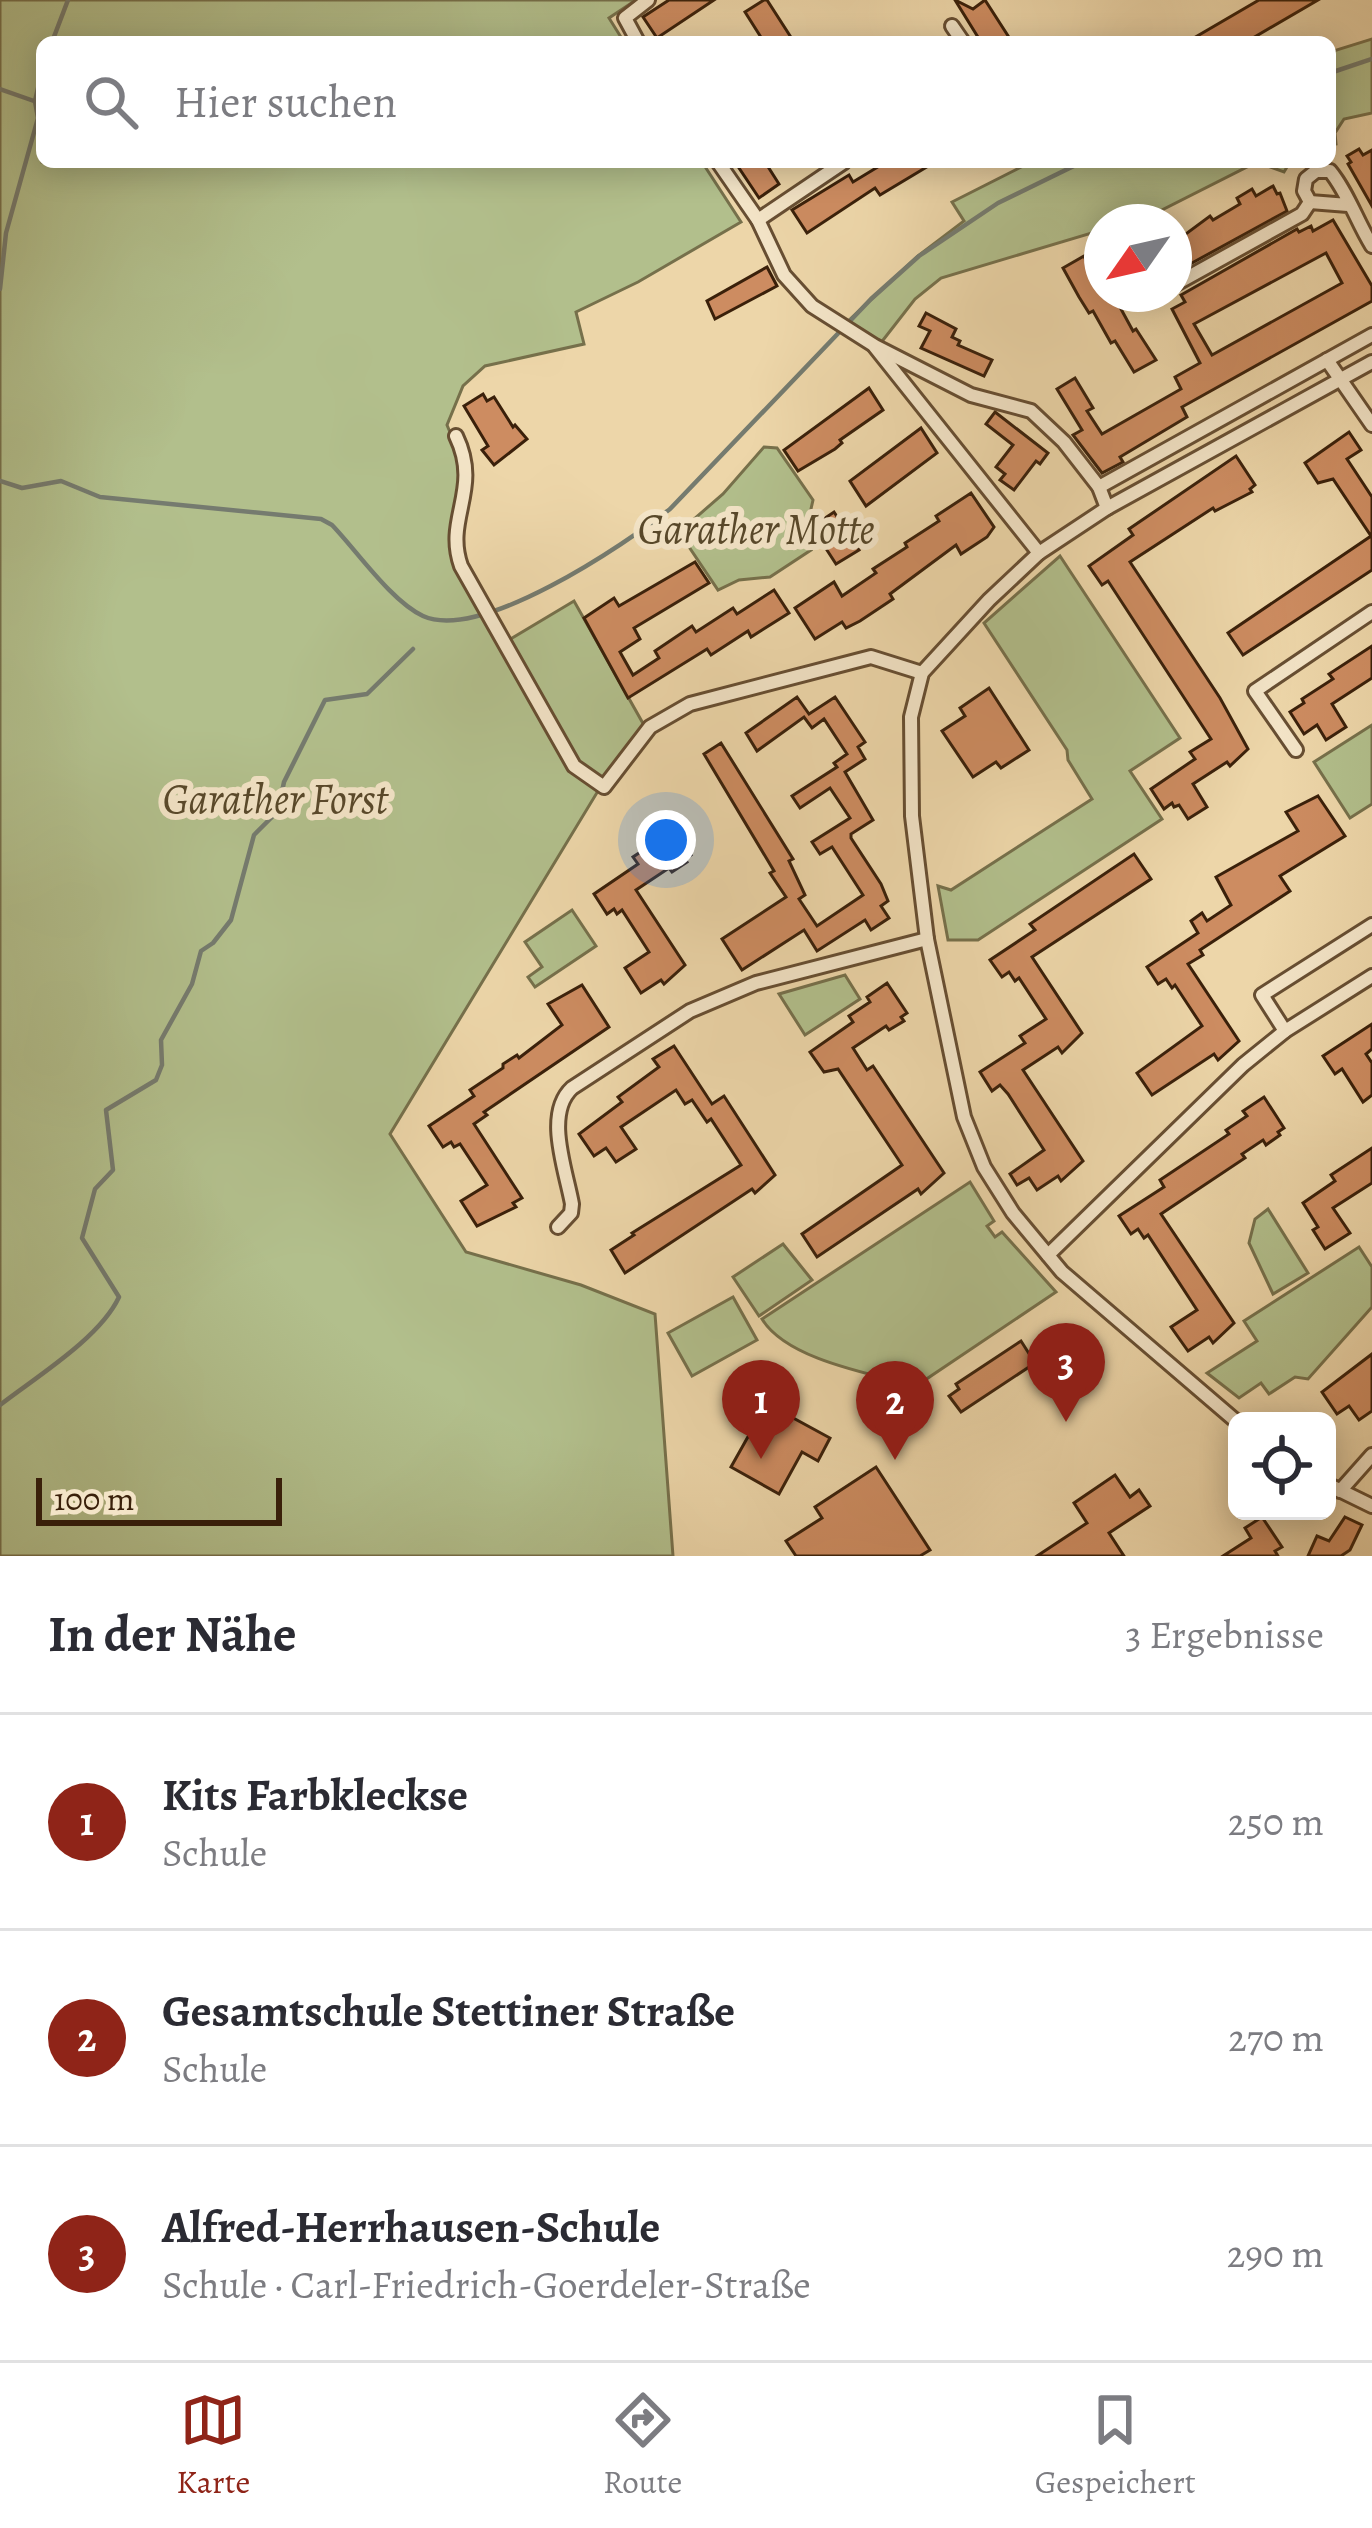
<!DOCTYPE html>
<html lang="de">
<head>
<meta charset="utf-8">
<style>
	:root { --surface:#fff; --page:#f7f7f7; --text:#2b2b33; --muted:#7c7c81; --line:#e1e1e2; --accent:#8f2418 }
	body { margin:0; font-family:Alegreya,serif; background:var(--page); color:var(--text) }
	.controls { position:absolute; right:36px; bottom:36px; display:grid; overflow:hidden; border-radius:18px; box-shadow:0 6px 30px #0003 }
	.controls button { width:108px; height:108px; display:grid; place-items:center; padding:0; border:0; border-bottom:3px solid var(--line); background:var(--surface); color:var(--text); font:60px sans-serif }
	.compass { position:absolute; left:1084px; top:204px; width:108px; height:108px; border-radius:50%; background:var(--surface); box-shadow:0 6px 30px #0003; rotate:236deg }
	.scale { position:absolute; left:36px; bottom:30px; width:246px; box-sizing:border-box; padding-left:12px; border:6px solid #3a200a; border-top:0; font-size:33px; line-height:42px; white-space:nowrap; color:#3a200a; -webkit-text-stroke:9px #f3e4c7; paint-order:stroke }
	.you { position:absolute; left:666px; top:840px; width:42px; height:42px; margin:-30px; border:9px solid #fff; border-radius:50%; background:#1a73e8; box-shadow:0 0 0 18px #1a73e833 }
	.badge { display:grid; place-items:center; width:78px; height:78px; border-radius:50%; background:var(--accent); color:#fff; font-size:39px; font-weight:700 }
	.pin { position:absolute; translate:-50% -99px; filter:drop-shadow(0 3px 6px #0008) }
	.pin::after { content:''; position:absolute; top:63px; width:42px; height:36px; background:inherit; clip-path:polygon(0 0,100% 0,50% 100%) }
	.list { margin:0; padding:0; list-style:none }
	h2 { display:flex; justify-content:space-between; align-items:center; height:156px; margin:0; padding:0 48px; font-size:51px }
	h2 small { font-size:39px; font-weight:400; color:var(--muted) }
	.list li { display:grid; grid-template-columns:78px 1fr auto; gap:36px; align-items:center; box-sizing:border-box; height:216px; padding:0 48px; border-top:3px solid var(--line) }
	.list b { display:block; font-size:45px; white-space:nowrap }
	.list p { margin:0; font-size:39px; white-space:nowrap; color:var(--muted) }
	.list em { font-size:39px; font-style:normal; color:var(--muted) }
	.icon { flex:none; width:66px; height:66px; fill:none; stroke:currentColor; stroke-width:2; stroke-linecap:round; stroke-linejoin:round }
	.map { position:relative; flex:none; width:1372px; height:1556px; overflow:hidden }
	.search { position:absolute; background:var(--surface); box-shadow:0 6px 30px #0003; left:36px; right:36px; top:36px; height:132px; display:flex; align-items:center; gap:30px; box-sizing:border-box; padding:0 42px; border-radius:18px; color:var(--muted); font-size:45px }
	.sheet { height:804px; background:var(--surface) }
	nav { display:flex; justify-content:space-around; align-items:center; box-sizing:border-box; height:168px; border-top:3px solid var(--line); background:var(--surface); font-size:33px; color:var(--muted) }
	nav a { display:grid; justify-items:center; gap:6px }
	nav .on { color:var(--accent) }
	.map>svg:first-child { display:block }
	.green { fill:#b2bf8c; stroke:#76704b; stroke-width:3 }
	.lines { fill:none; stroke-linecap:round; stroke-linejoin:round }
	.stream { stroke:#757b6f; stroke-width:4.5 }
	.building { fill:#cd8c61; stroke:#3a200a; stroke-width:3; fill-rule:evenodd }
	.street-casing { stroke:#674e32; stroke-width:18 }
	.street { stroke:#f3e4c7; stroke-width:12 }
	.labels { text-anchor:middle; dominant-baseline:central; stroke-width:12; stroke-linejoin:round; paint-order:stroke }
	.park-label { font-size:42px; font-style:italic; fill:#58482a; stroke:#f3e4c7 }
</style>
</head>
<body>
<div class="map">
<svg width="1372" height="1556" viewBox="0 0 1372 1556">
	<rect width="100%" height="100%" fill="#edd6a9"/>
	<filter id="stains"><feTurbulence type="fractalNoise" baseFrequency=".00167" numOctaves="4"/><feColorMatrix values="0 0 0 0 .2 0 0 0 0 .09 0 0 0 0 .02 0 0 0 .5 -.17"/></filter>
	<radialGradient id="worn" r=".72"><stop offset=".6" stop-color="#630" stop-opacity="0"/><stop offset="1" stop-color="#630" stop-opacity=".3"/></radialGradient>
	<!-- green -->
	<g class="green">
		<polygon points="0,0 636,0 609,18 624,42 42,42 42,162 702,162 741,222 638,282 576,312 584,344 485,366 463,386 447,425 465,468 453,535 504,643 574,601 645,727 601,786 390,1134 466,1252 581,1285 655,1314 673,1556 0,1556"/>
		<polygon points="1372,39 1372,113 1344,119 1335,133 1336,144 1330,145 1330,52"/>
		<polygon points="1031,162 1290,162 1284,172 1257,162 1144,219 1102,222 1102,230 941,278 915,299 880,344 845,324 918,256 964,221 952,202"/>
		<polygon points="764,447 777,448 813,500 804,540 811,550 770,577 739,580 718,590 679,532 723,494"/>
		<polygon points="1060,556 1180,738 1130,771 1162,819 978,940 948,940 938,886 951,890 1092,799 1068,760 1067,750 984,623"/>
		<polygon points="1372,725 1372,804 1350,818 1314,762"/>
		<polygon points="572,910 596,946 535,987 528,977 542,967 525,942"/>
		<polygon points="845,975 860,999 805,1035 779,994"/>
		<path d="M970 1182 994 1221 987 1226 995 1237 1002 1232 1056 1292 916 1386C872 1374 787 1360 762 1319Z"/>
		<polygon points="1268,1209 1308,1273 1273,1294 1249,1243 1255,1219"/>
		<polygon points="783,1244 812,1280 759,1316 733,1277"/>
		<polygon points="1359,1247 1372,1267 1372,1307 1308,1379 1295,1377 1269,1394 1261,1383 1239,1398 1207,1373 1257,1341 1244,1321"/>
		<polygon points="733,1297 757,1340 692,1376 668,1333"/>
	</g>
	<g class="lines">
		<!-- stream -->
		<g class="stream">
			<polyline points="52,42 68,0"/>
			<polyline points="1330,73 1372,59"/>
			<polyline points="0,89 34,101"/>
			<polyline points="0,289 6,233 38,118 35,101 42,71"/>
			<path d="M0 481 22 488 61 481 100 497 321 519 332 525C357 551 391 601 423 616 481 642 624 545 670 509L871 299 919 256 998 203 1082 162"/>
			<path d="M0 1405C36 1377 100 1338 119 1297L82 1238 95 1189 113 1170 106 1110 156 1080 162 1065 161 1040 192 984 201 951 213 943 231 920 254 835 278 811 284 782 325 700 367 694 413 649"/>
		</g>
	</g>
	<!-- building -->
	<g class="building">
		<polygon points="669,0 714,0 657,38 643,17"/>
		<polygon points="764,0 767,0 794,42 764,42 745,12"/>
		<polygon points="955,0 973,9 985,0 1012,42 981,42"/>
		<polygon points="1259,0 1318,0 1246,42 1187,42"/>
		<polygon points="1359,149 1363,155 1372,150 1372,206 1348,164 1351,162 1347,156"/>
		<polygon points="735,162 765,162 779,184 759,198"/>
		<polygon points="886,162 935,162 880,195 875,188 807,233 792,210 849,175 853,182"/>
		<polygon points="1273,186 1277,194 1280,193 1287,211 1181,269 1174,256 1174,245 1185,239 1183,236 1210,216 1213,220 1240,204 1237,198 1252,189 1256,196"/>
		<path d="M1333 220 1372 286V301L1182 407 1187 417 1120 457 1123 462 1102 473 1073 435 1082 430 1057 389 1075 378 1093 408 1087 411 1102 434 1181 389 1175 377 1200 363 1172 309 1185 302 1181 295 1297 229 1299 232 1311 226 1313 231ZM1326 253 1342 283 1212 355 1194 324Z"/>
		<polygon points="1084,256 1102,294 1109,301 1115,298 1133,331 1136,329 1156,360 1134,372 1115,341 1111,343 1093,311 1089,313 1079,297 1063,268"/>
		<polygon points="767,267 777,286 715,319 707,301"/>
		<polygon points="926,313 956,329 952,337 960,341 958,345 992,360 984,376 921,348 930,331 919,326"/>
		<polygon points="869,388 883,410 840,440 842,443 835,449 798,471 784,450"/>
		<polygon points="483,394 487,401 494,397 513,427 515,425 527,439 494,465 482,450 488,446 464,406"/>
		<polygon points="995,412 1048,453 1040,464 1036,461 1014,490 1000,480 1005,474 996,467 1013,445 986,424"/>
		<polygon points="921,428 937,453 866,506 850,481"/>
		<polygon points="1349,432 1361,450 1347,459 1372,497 1372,570 1243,655 1228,633 1371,536 1333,479 1318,483 1305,463"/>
		<polygon points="1236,456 1255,485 1250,489 1252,492 1215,511 1213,508 1130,562 1220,698 1248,749 1230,766 1227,762 1193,784 1207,807 1188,819 1179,805 1174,807 1172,803 1164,809 1151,789 1195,759 1190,752 1211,739 1108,581 1102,585 1089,566 1133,535 1129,529"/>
		<polygon points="971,493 994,527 987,537 961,554 956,545 890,594 893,599 860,621 846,628 842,622 815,639 795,608 834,582 842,596 876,573 873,569 907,547 905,543 939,521 936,516"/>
		<polygon points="834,512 859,550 836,564 812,527"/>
		<polygon points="695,562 709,583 634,628 640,639 620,652 633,675 659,658 655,651 692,626 696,632 733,608 737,614 774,590 789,613 751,637 748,631 711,655 707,649 628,698 584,618 614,598 619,606"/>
		<polygon points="1372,646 1372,678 1332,704 1346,727 1326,740 1317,725 1304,734 1290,712 1304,703 1302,699 1333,679 1329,674"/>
		<polygon points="989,688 1029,750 1001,768 996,762 973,777 942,731 965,716 960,708"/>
		<polygon points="797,697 809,714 835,697 865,742 858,747 865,759 845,772 873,820 851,834 851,838 881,884 888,901 881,906 889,918 871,930 865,920 817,951 804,930 742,970 722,939 786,897 770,873 774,871 704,754 721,743 793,859 789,861 805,895 799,899 817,926 863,895 832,847 820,854 812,842 850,818 830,788 800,808 792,796 837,767 834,763 847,754 824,719 812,728 804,717 757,751 746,733"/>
		<polygon points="1318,796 1345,836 1280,876 1290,891 1200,950 1203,955 1188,964 1239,1041 1218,1060 1214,1054 1152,1095 1137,1073 1202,1026 1175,985 1172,988 1166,979 1158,984 1147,967 1198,933 1191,921 1202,913 1207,921 1231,905 1216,877 1298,831 1286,812"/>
		<polygon points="671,825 691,855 685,859 687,862 672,872 669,868 636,890 685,965 664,984 661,980 641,993 625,968 649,952 622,910 617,914 614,909 607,914 594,894 638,864 633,857 654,843 651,838"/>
		<polygon points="1134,854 1151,879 1032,957 1082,1033 1062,1053 1058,1047 1023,1070 1083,1161 1061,1181 1058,1176 1037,1190 1029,1178 1017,1185 1010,1174 1044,1150 1008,1094 1000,1085 992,1091 980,1072 1025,1043 1020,1036 1046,1019 1019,978 1015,981 1009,972 1002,977 990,960 1035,930 1030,924"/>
		<polygon points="887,983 907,1013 901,1017 904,1021 889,1030 886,1026 853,1048 867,1070 873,1066 944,1173 921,1194 918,1189 817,1257 802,1234 902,1165 838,1069 824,1072 810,1052 853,1022 849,1016 870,1002 867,997"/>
		<polygon points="582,985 609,1027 484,1112 487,1115 474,1124 522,1198 513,1203 516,1207 477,1226 461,1201 487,1185 460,1144 454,1147 451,1142 443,1147 429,1126 474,1096 470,1090 503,1068 503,1064 517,1055 519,1058 562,1025 548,1004"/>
		<polygon points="1372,1024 1372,1049 1366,1054 1372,1063 1372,1095 1363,1102 1342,1069 1335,1074 1323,1056"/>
		<polygon points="674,1046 712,1104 724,1096 775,1175 755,1193 752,1189 625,1273 611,1250 634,1235 632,1233 741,1165 711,1119 707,1122 692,1100 685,1104 676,1090 621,1127 636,1149 616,1162 606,1148 594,1156 579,1134 622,1102 618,1097 659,1067 653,1059"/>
		<polygon points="1264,1097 1284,1128 1278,1132 1280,1135 1266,1145 1263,1140 1242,1154 1245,1158 1161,1214 1234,1323 1213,1343 1209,1337 1188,1351 1171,1327 1197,1310 1148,1235 1144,1238 1138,1229 1131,1234 1119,1216 1164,1187 1160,1180 1229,1134 1226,1130 1247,1116 1243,1111"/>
		<polygon points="1372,1148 1372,1183 1333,1208 1350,1233 1325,1249 1313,1230 1318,1227 1303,1203 1335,1181 1331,1175"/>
		<polygon points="1021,1341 1035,1363 961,1412 949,1396 959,1389 956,1384"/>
		<polygon points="1372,1354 1372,1411 1359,1420 1349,1406 1337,1414 1322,1392"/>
		<polygon points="751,1395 830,1438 818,1461 802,1452 779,1494 731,1467 754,1426 739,1417"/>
		<polygon points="876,1467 930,1550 920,1556 796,1556 786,1541 822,1518 815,1507"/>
		<polygon points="1115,1475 1130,1497 1139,1490 1150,1506 1109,1533 1124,1556 1037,1556 1087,1523 1074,1503"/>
		<polygon points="1262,1517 1282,1547 1275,1551 1278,1556 1223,1556 1251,1538 1245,1528"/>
		<polygon points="1345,1517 1362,1525 1350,1550 1341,1556 1308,1556 1317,1536 1329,1541"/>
	</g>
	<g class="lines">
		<defs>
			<g id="street">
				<polyline points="952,26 963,42"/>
				<polyline points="638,42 625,18 648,0"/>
				<polyline points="718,162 758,220 784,275 812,306 875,346 971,395 1031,411 1064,442 1099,487 1107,508"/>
				<path d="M1348 205 1310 202 1304 191 1306 179 1316 171H1330C1348 193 1357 222 1372 246"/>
				<polyline points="758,220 844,162"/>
				<polyline points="1174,285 1302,214 1310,202"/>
				<polyline points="1152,298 1158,294"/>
				<polyline points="875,347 1039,553"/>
				<polyline points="1327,360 1372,425"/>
				<path d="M456 436C482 490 444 518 461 566L574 766 604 787 650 727 690 704 871 657 922 673"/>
				<polyline points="1099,487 1372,335"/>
				<polyline points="1296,750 1255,691 1372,612"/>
				<polyline points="1285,1031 1262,995 1372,925"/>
				<path d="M558 1227 571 1213 572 1204C566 1170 544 1114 572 1088L690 1011 756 983 927 939"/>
				<polyline points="1048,1255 1243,1065 1285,1031 1372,976"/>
				<polyline points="1237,1422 1062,1272 1013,1213 984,1167 964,1117 927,939 912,816 911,717 922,673 989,600 1039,553 1107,508 1372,362"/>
				<polyline points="1327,1484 1372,1506"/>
				<polyline points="1340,1491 1372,1455"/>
			</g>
		</defs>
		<!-- street casing -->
		<use href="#street" class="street-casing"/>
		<!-- street -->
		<use href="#street" class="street"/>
	</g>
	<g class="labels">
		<!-- park labels -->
		<g class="park-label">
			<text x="756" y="528">Garather Motte</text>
			<text x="275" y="798">Garather Forst</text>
		</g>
	</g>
	<rect width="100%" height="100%" filter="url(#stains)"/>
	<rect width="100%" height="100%" fill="url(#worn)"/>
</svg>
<div class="controls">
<button><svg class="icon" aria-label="locate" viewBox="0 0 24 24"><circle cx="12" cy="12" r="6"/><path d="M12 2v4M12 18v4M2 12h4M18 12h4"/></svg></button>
</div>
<svg class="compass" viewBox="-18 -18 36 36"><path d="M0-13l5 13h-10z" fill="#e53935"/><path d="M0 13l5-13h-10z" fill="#7c7c81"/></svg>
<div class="scale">100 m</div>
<div class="you"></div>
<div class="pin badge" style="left:761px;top:1459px">1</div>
<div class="pin badge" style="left:895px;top:1460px">2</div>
<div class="pin badge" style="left:1066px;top:1422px">3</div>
<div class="search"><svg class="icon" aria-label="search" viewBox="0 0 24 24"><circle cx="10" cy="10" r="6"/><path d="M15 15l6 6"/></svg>Hier suchen</div>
</div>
<section class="sheet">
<h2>In der Nähe<small>3 Ergebnisse</small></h2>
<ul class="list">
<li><span class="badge">1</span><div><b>Kits Farbkleckse</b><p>Schule</p></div><em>250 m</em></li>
<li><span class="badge">2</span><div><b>Gesamtschule Stettiner Straße</b><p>Schule</p></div><em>270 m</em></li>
<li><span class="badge">3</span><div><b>Alfred-Herrhausen-Schule</b><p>Schule · Carl-Friedrich-Goerdeler-Straße</p></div><em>290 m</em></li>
</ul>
</section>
<nav>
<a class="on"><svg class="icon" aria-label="map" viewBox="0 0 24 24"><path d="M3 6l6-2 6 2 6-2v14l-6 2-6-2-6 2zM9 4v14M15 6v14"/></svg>Karte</a>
<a><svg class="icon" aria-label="directions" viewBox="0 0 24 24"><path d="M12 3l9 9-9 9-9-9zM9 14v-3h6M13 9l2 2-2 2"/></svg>Route</a>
<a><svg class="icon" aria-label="saved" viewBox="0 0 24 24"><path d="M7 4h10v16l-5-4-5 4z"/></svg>Gespeichert</a>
</nav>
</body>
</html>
